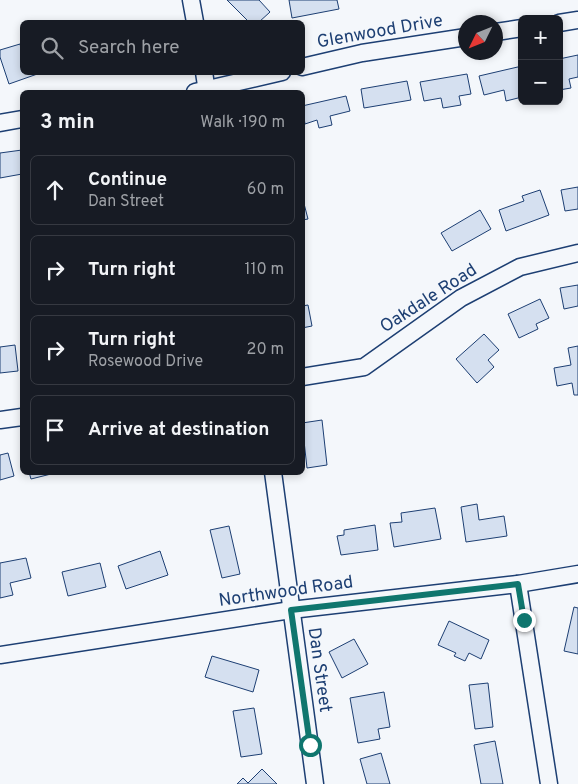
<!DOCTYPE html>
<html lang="en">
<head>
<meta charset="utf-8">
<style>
	:root { --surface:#171b24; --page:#20242c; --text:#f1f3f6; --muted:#9ea1a6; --line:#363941 }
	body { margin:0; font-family:Overpass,sans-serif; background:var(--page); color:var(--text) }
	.controls { position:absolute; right:15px; top:15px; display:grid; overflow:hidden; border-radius:8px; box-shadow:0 2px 8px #0003 }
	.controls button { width:45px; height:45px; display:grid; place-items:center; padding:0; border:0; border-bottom:1px solid var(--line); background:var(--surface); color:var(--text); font:25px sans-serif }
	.compass { position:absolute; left:458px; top:15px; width:45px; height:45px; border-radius:50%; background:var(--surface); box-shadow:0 2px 8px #0003; rotate:227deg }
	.stop { position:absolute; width:15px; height:15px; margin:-11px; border:4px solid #0f766e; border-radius:50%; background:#fff }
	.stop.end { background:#0f766e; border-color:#fff; box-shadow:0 1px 5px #0008 }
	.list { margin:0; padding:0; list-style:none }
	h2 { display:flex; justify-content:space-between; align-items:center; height:65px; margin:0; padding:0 20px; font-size:21px }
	h2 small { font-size:16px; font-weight:400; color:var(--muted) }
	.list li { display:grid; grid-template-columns:32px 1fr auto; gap:15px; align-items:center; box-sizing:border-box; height:70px; margin:0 10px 10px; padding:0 10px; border:1px solid var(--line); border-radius:8px }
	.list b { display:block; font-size:19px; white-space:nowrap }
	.list p { margin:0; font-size:16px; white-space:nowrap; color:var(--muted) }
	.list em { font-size:16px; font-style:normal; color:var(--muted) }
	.icon { flex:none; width:28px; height:28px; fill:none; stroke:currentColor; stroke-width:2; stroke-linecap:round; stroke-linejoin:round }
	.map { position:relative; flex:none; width:578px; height:784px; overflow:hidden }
	.search { position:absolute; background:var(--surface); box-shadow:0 2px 8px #0003; left:20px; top:20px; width:285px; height:55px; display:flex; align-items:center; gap:12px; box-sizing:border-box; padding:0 18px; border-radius:8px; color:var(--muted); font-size:19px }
	.panel { position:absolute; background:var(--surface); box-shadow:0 2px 8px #0003; left:20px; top:90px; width:285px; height:385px; border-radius:8px }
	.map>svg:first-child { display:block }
	.building { fill:#d5e0f0; stroke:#1d3f73 }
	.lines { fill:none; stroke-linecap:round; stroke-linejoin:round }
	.minor-casing { stroke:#1d3f73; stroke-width:19 }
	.minor { stroke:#f4f7fb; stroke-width:16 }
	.route { stroke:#0f766e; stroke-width:6 }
	.labels { text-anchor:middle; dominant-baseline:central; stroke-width:4; stroke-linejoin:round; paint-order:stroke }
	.street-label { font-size:18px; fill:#1d3f73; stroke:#f4f7fb }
</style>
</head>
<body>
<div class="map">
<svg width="578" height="784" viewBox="0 0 578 784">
	<rect width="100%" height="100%" fill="#f4f7fb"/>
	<!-- building -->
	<g class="building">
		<polygon points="227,0 259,0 270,12 259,22 249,22"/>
		<polygon points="289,0 337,0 339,9 292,18"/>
		<polygon points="20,44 22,52 22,72 43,72 9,84 0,57 0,50"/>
		<polygon points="578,55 578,77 569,79 571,88 559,90 559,59"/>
		<polygon points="522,66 522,97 506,101 504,90 484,95 479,76"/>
		<polygon points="467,74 471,94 459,96 461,105 443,108 441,98 424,101 420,82"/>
		<polygon points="407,81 411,100 364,108 361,89"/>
		<polygon points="346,96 350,111 330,116 332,125 319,128 317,120 305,124 302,106"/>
		<polygon points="22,150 22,174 0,178 0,153"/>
		<polygon points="578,187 578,209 565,211 561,190"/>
		<polygon points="540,190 549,215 506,231 499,210 524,201 522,196"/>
		<polygon points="302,196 308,219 302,220"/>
		<polygon points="480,210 491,229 452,251 441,233"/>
		<polygon points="578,285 578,306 564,309 560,288"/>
		<polygon points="540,299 549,318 536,324 538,329 519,338 508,314"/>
		<polygon points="308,305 312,326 302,328 302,306"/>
		<polygon points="484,334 499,350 488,360 494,367 477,383 456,359"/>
		<polygon points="15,345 18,371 0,373 0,347"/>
		<polygon points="578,346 578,395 574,395 572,383 557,386 554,368 571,365 568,348"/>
		<polygon points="322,420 327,465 307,468 302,423"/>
		<polygon points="8,453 14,476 0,480 0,455"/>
		<polygon points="29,472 50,472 51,474 31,479"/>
		<polygon points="477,504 479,520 504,516 507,536 466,542 461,507"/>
		<polygon points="435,508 441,539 394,547 390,523 402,522 401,513"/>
		<polygon points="375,525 378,550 341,555 337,536 344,535 344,530"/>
		<polygon points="229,526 240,574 222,578 210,530"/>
		<polygon points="160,551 168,575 126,589 118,566"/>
		<polygon points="26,558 31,578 10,583 13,595 0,598 0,563"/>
		<polygon points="100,563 106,587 68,596 62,572"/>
		<polygon points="574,607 578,608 578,654 564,651"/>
		<polygon points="449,621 489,640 481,659 469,653 465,661 454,656 456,653 438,645"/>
		<polygon points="354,639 368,664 342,678 329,652"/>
		<polygon points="212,656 259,670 253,692 205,677"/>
		<polygon points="488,683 493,727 475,729 469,685"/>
		<polygon points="384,692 390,727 378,729 380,739 358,743 350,698"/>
		<polygon points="254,708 262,754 241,757 233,711"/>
		<polygon points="495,741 503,784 481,784 474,745"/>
		<polygon points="381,753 390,784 367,784 360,759"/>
		<polygon points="262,769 277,784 237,784 243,778 248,783"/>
	</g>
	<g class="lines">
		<defs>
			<g id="minor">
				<polyline points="191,0 195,22"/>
				<polyline points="559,23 578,20"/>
				<polyline points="496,32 522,28"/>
				<polyline points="302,67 362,53 466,37"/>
				<polyline points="204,72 207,92"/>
				<polyline points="195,92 282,72"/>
				<polyline points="0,123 22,119"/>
				<polyline points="302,377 364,367 461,298 520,267 578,253"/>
				<polyline points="0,420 22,417"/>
				<polyline points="273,472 315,784"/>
				<polyline points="518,584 549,784"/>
				<polyline points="0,655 291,610 518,584 578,574"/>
			</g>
		</defs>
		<!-- minor casing -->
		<use href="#minor" class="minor-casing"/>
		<!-- minor -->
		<use href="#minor" class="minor"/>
	</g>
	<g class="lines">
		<!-- route -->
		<polyline class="route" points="310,745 291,610 518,584 524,620"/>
	</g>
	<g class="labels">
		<!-- street labels -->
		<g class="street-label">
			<text transform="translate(380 32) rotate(-10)">Glenwood Drive</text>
			<text transform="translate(429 299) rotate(-33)">Oakdale Road</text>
			<text transform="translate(286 592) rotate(-8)">Northwood Road</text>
			<text transform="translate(319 670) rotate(82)">Dan Street</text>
		</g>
	</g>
</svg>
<div class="controls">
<button>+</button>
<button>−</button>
</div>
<svg class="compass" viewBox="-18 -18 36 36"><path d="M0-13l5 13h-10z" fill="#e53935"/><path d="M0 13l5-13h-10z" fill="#9ea1a6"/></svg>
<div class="stop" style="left:310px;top:745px"></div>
<div class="stop end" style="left:524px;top:620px"></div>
<div class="search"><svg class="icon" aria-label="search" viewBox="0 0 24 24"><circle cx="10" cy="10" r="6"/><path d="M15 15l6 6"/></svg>Search here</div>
<section class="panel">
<h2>3 min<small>Walk · 190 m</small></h2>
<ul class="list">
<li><svg class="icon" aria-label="ahead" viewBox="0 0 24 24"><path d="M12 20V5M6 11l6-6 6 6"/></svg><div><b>Continue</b><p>Dan Street</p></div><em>60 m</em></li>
<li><svg class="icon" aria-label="right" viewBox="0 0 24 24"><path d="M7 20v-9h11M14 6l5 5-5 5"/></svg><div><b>Turn right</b></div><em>110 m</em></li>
<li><svg class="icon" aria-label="right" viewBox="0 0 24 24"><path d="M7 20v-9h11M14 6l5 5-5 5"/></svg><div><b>Turn right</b><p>Rosewood Drive</p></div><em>20 m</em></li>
<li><svg class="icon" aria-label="arrive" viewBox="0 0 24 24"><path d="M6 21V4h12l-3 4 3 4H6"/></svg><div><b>Arrive at destination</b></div></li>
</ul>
</section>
</div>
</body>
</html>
